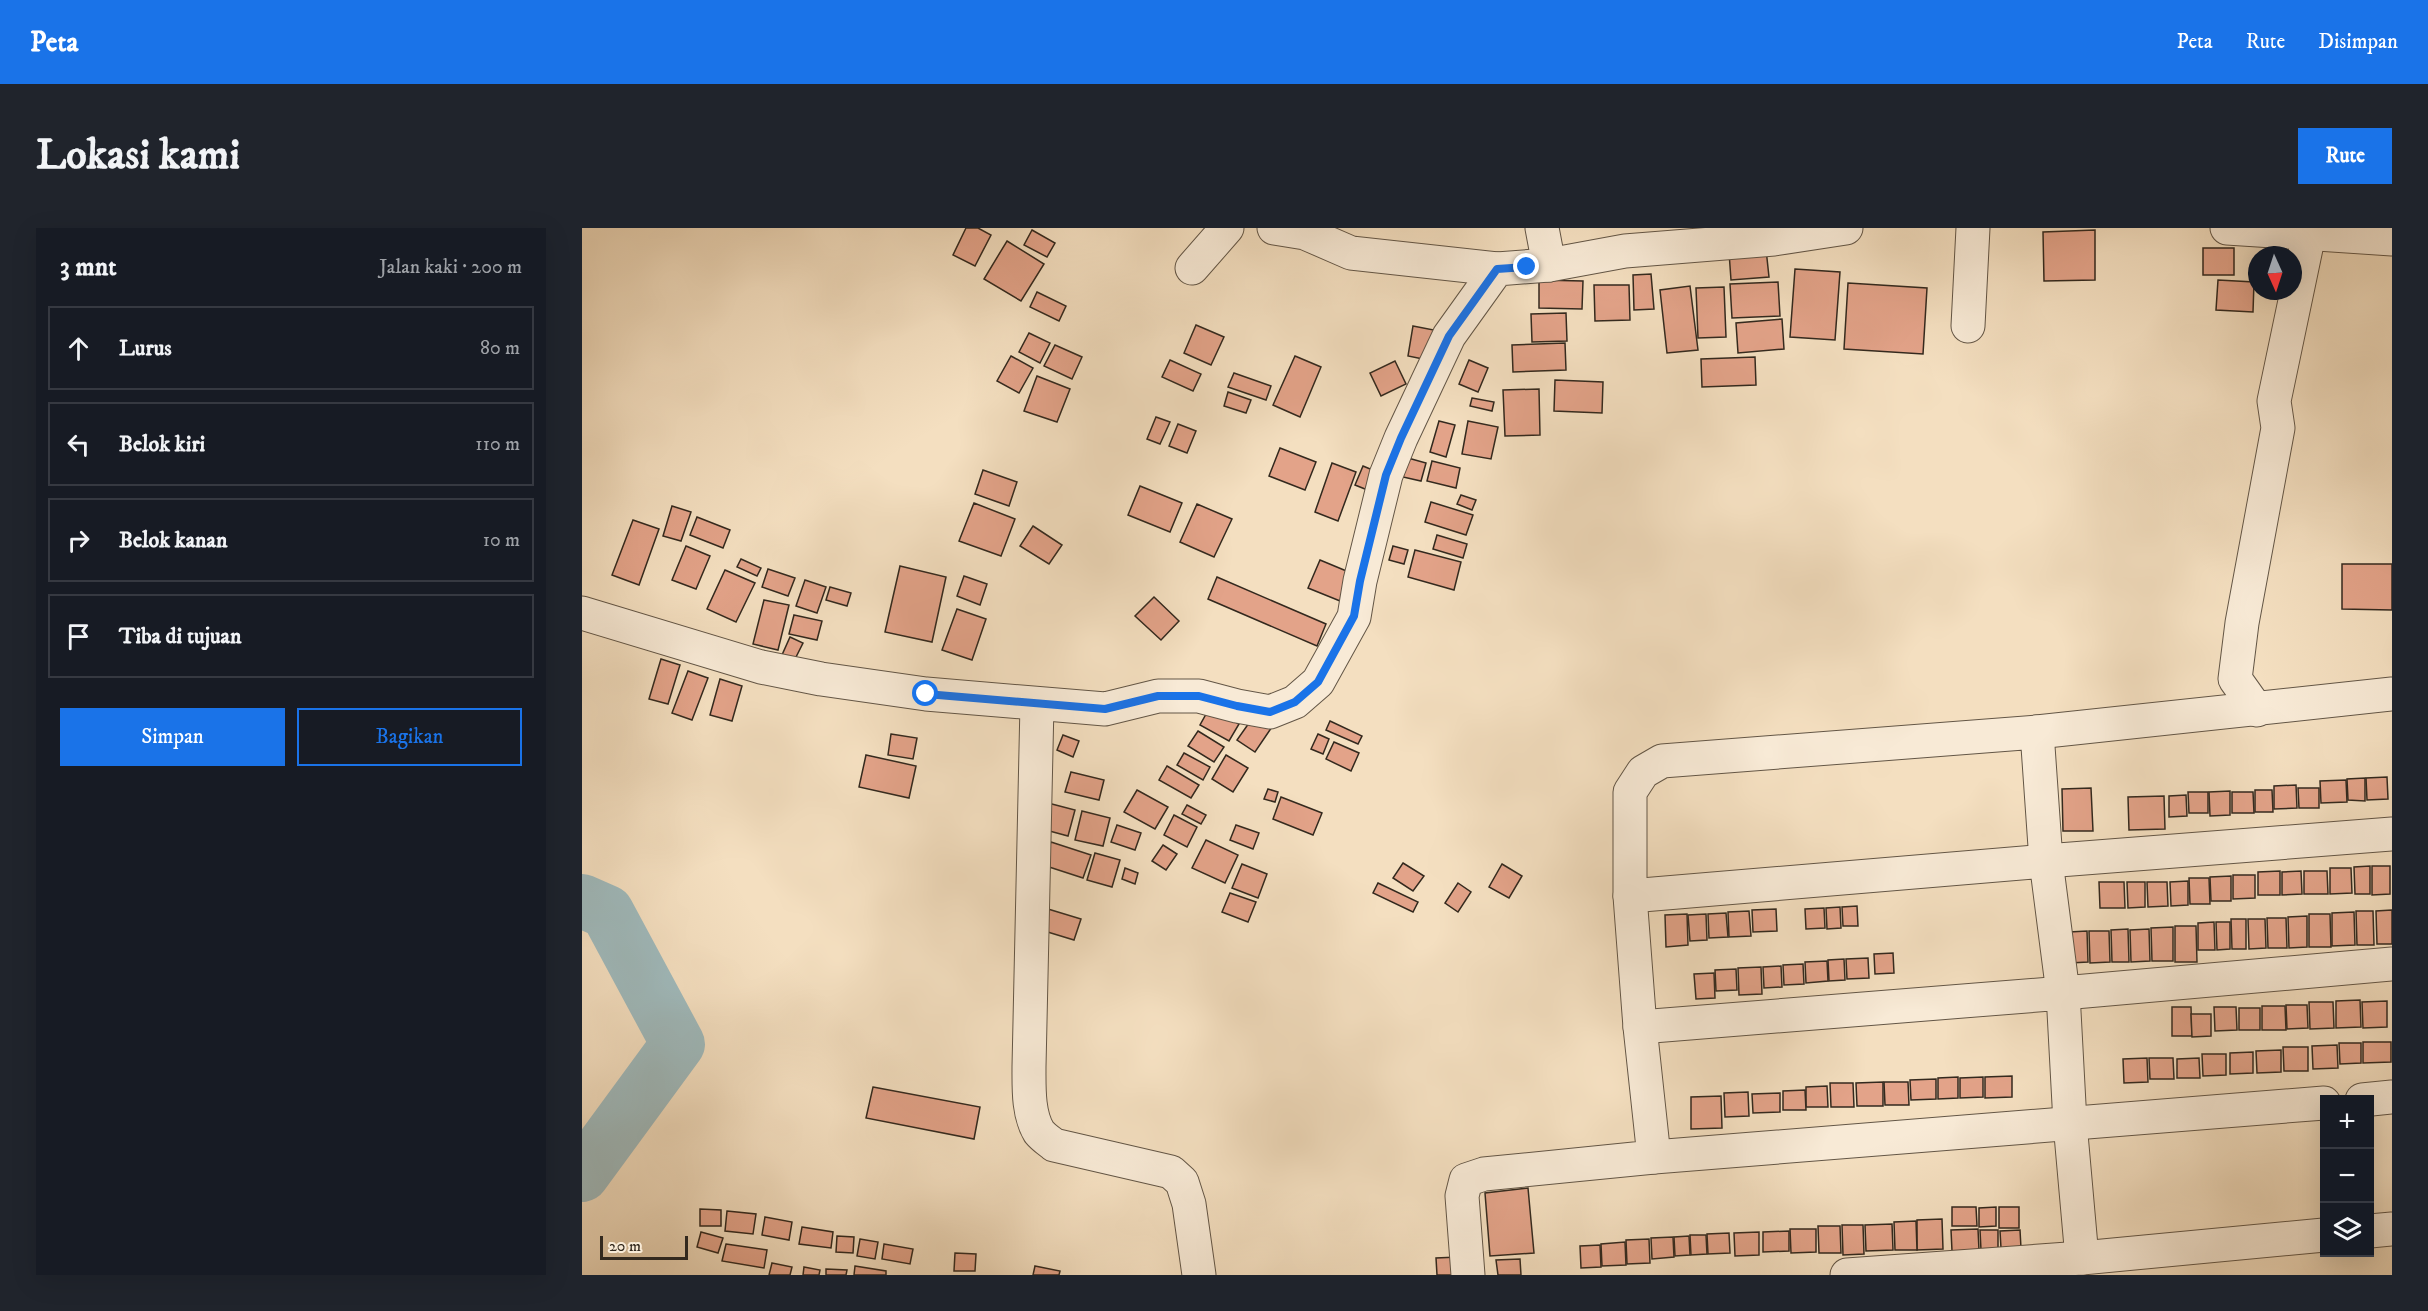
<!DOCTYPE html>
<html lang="id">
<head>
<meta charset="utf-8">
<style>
	:root { --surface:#171b24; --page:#20242c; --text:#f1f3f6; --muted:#9ea1a6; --line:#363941; --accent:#1a73e8 }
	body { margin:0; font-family:"IM FELL DW Pica",serif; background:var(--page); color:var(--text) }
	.controls { position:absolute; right:18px; bottom:18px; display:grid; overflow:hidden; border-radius:0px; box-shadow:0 6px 24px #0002 }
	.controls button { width:54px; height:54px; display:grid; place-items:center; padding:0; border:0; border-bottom:2px solid var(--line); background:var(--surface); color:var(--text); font:30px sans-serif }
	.compass { position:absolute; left:1666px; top:18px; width:54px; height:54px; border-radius:50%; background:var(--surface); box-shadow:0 6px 24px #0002; rotate:177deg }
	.scale { position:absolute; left:18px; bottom:15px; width:88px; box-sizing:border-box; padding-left:6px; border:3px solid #33291e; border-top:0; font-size:16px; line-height:21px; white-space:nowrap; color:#33291e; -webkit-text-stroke:4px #f8ead6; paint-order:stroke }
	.stop { position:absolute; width:18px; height:18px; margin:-14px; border:4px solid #1a73e8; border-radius:50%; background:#fff }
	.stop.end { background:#1a73e8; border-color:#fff; box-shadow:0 2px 6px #0008 }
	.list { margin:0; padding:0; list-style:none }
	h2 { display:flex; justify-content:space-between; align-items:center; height:78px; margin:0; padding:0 24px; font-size:26px }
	h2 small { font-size:20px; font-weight:400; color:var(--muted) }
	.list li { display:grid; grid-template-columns:39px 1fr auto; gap:18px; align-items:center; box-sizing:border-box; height:84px; margin:0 12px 12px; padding:0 12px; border:2px solid var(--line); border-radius:0px }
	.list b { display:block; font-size:22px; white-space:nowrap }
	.list em { font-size:20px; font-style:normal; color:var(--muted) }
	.actions { display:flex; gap:12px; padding:18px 24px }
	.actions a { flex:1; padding:14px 0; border:2px solid var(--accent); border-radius:0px; text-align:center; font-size:21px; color:var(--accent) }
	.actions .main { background:var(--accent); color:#fff }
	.icon { flex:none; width:33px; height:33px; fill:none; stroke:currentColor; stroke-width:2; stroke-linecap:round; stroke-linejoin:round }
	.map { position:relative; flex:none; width:1810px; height:1047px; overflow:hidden; border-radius:0px }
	header { display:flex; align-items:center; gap:36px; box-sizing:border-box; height:84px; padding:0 30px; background:var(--accent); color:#fff }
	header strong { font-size:28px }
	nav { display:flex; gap:33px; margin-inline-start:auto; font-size:21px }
	.intro { display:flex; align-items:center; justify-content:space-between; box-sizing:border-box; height:144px; padding:0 36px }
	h1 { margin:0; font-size:42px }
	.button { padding:15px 27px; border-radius:0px; background:var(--accent); color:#fff; font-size:21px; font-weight:700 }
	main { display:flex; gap:36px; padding:0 36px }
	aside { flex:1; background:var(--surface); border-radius:0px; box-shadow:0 6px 24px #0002 }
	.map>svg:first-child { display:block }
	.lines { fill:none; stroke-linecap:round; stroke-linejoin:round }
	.river { stroke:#a0babc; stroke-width:54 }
	.building { fill:#e3a389; stroke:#33291e; stroke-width:1.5 }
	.minor-casing { stroke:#635646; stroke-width:35 }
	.minor { stroke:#f8ead6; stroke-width:33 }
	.route { stroke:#1a73e8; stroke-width:8 }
</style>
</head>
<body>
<header>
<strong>Peta</strong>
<nav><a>Peta</a><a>Rute</a><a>Disimpan</a></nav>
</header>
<div class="intro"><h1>Lokasi kami</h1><a class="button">Rute</a></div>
<main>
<aside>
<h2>3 mnt<small>Jalan kaki · 200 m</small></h2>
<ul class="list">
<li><svg class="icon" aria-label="ahead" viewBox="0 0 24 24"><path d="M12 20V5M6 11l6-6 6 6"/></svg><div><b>Lurus</b></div><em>80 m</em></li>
<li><svg class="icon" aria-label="left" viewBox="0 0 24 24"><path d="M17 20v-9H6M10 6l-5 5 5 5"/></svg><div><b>Belok kiri</b></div><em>110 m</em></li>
<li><svg class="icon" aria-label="right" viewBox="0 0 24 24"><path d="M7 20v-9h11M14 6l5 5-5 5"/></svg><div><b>Belok kanan</b></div><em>10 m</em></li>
<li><svg class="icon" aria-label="arrive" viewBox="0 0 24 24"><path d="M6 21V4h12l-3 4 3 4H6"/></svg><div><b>Tiba di tujuan</b></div></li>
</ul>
<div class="actions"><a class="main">Simpan</a><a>Bagikan</a></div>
</aside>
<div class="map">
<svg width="1810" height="1047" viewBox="0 0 1810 1047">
	<rect width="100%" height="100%" fill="#f4dfc0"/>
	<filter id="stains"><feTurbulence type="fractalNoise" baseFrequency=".00333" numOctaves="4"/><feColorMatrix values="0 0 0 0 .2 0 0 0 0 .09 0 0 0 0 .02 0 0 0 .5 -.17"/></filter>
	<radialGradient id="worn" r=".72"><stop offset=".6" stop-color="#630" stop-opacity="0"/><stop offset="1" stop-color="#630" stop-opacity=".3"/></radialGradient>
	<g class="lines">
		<!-- river -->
		<polyline class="river" points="0,673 25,684 96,816 0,947"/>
	</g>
	<!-- building -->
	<g class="building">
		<polygon points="384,0 396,0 409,7 393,38 371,27"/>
		<polygon points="450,2 473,15 465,29 442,17"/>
		<polygon points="1513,2 1513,52 1462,53 1461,4"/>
		<polygon points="425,13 462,36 439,73 402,51"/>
		<rect x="1621" y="20" width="31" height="27"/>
		<polygon points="1184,21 1187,49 1149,52 1147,24"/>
		<polygon points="1213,41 1258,44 1253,112 1208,109"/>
		<polygon points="1069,46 1072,81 1052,82 1051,47"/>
		<polygon points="957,52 1001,53 1000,81 957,80"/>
		<polygon points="1636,52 1672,54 1671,84 1634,82"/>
		<polygon points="1196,54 1198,88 1150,90 1148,56"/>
		<polygon points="1266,55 1345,60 1341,126 1262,121"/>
		<polygon points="1012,57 1047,57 1048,92 1013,93"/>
		<polygon points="1108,58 1116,122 1085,125 1078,62"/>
		<polygon points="1142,59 1144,109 1116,110 1114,60"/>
		<polygon points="455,64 484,78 477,93 448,79"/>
		<polygon points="984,85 985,113 950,114 949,86"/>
		<polygon points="1200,91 1202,121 1156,125 1154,95"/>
		<polygon points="614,97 642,109 629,137 602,125"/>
		<polygon points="831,98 857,103 851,133 826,128"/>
		<polygon points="447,105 468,115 458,135 437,124"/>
		<polygon points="983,115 984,142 931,144 930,117"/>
		<polygon points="473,117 500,129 490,151 462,138"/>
		<polygon points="429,128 451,140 437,165 415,153"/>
		<polygon points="713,128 739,139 718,189 691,177"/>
		<polygon points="1173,129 1174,157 1120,159 1119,131"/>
		<polygon points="588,132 619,146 611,163 580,149"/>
		<polygon points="887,132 906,140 896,164 877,156"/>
		<polygon points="813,133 824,156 799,168 788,145"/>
		<polygon points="652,145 689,158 684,172 646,159"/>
		<polygon points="455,148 488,161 475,194 442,183"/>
		<polygon points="973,152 1021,154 1020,185 972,183"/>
		<polygon points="957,161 958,207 923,208 921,162"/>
		<polygon points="646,164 669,172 664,185 642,178"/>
		<polygon points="890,170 912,174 910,183 888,178"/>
		<polygon points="574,189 588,194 578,216 565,211"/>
		<polygon points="857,193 873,197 864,229 848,224"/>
		<polygon points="886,193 916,199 909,231 880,226"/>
		<polygon points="596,196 614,203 605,225 587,218"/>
		<polygon points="698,220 734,234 723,262 687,248"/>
		<polygon points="826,230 844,235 839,253 821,249"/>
		<polygon points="850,233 878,240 874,260 845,253"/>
		<polygon points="750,235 774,244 756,293 733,284"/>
		<polygon points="781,238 800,246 793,265 773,257"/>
		<polygon points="401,242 435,254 427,278 393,266"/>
		<polygon points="558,258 600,275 588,304 546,287"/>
		<polygon points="879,267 894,272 890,282 875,276"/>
		<polygon points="849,274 891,287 884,307 843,294"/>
		<polygon points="392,275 433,291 419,328 377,313"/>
		<polygon points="615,276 650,291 632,329 598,314"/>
		<polygon points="90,278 109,284 99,313 81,308"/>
		<polygon points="115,289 148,302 141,320 108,307"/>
		<polygon points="51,292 77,301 57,357 30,347"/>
		<polygon points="451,298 480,317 467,336 438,318"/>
		<polygon points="855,307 885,316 881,330 851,321"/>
		<polygon points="104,318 128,328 114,361 90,352"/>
		<polygon points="811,318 826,322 822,336 807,332"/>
		<polygon points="833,322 879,334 872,362 826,349"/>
		<polygon points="159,331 179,340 175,348 155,339"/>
		<polygon points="738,332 774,347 763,375 726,360"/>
		<polygon points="1760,336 1810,336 1810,382 1760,381"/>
		<polygon points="318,338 364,349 350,414 303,404"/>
		<polygon points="186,341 213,350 206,368 180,359"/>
		<polygon points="143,342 173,355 154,394 125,381"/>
		<polygon points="382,348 405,356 398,377 375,368"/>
		<polygon points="635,349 744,396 735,418 626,371"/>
		<polygon points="223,352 244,359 235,385 214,378"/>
		<polygon points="248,359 269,365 265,378 244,372"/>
		<polygon points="572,369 597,393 579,412 553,388"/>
		<polygon points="182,372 207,377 196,422 171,416"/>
		<polygon points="375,381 404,391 390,432 360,422"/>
		<polygon points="212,387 240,393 235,412 207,406"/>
		<polygon points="208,409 221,415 212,433 200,427"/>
		<polygon points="79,431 98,437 86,476 67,471"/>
		<polygon points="106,443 126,450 110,492 90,485"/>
		<polygon points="138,451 160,458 150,493 128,487"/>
		<polygon points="628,479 657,496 647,513 618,497"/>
		<polygon points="674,485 692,496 673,524 655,512"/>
		<polygon points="748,493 780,508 776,516 744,502"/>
		<polygon points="616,503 642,519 632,534 606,518"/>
		<polygon points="309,506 335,510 331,531 306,527"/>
		<polygon points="736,506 747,511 741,526 729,521"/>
		<polygon points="481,507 497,513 491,529 475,522"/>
		<polygon points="752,514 777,525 769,543 744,531"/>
		<polygon points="602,525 628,539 621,552 595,537"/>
		<polygon points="284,527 334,538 327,570 277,559"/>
		<polygon points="644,527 666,540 651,564 630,551"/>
		<polygon points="585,538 617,557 609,570 577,552"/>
		<polygon points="489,544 522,552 517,572 483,564"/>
		<polygon points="1805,549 1806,571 1785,572 1784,550"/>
		<polygon points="1783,550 1783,573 1766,572 1765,551"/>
		<polygon points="1764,552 1765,574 1739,575 1738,553"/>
		<polygon points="1714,557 1715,580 1692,581 1692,558"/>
		<polygon points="1509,560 1511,603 1481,603 1480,561"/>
		<polygon points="1716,560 1737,560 1737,580 1717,580"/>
		<polygon points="686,561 696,564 693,574 682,571"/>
		<polygon points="555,562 586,579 573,601 542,584"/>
		<polygon points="1673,562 1690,562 1691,584 1673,584"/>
		<polygon points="1648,563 1648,587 1628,588 1627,564"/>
		<polygon points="1606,564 1626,564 1626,585 1607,585"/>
		<polygon points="1650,564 1671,564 1672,585 1650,585"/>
		<polygon points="1604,567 1605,588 1587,589 1587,568"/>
		<polygon points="1582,568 1583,601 1547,602 1546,569"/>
		<polygon points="699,569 740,585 731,607 691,591"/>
		<polygon points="466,575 493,582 486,608 460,601"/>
		<polygon points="605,577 624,587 619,596 600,586"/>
		<polygon points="500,583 528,590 521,618 493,612"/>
		<polygon points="592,587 615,599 605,619 582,607"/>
		<polygon points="535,597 559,605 553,622 529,614"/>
		<polygon points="654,597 677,605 671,621 648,612"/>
		<polygon points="624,612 656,627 643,655 610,640"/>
		<polygon points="469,614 509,627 501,650 461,637"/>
		<polygon points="581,617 595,626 584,642 570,633"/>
		<polygon points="513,625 538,632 530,659 505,652"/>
		<polygon points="821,635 842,648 831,663 811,650"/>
		<polygon points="660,636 685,646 676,670 650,660"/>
		<polygon points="920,636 940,648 927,670 907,659"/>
		<polygon points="1788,638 1788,666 1773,666 1772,639"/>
		<polygon points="1790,638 1808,638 1808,666 1790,667"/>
		<polygon points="543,640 556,645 553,656 540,651"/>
		<polygon points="1748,640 1769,640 1770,665 1748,666"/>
		<polygon points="1698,643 1698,667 1676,667 1676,644"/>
		<polygon points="1719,643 1720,666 1700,667 1700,644"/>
		<polygon points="1722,643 1745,643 1746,666 1722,666"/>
		<polygon points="1651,647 1673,647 1673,670 1651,671"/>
		<polygon points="1649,648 1649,673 1629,673 1628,649"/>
		<polygon points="1607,650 1627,650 1628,676 1608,676"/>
		<polygon points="1606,653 1606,677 1589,678 1588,654"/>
		<polygon points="1517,654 1542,654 1543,680 1518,680"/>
		<polygon points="1545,654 1563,654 1563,679 1546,680"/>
		<polygon points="1565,654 1585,654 1586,678 1566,679"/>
		<polygon points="796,655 836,674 831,684 791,665"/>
		<polygon points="876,655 889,664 876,684 863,675"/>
		<polygon points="648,665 674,674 666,694 640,684"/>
		<polygon points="1275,678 1276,698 1261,698 1260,679"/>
		<polygon points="1258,679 1259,700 1245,701 1244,680"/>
		<polygon points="1242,680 1243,700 1224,701 1223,681"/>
		<polygon points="466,681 499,691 492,712 459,702"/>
		<polygon points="1194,681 1195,703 1171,704 1170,682"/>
		<polygon points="1810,682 1810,716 1795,716 1794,683"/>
		<polygon points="1167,683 1169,708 1147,709 1146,684"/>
		<polygon points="1774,683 1791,683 1792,717 1775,717"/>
		<polygon points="1772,684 1773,717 1750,718 1750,685"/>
		<polygon points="1144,685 1146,709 1127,710 1126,686"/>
		<polygon points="1105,686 1106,717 1084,719 1083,687"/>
		<polygon points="1124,686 1125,712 1108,713 1106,687"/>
		<polygon points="1727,686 1748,686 1749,719 1727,719"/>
		<polygon points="1725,688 1725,719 1707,720 1706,689"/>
		<polygon points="1685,690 1704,690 1705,720 1686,720"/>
		<polygon points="1649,691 1664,691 1664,721 1650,721"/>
		<polygon points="1666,691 1683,691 1684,720 1667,721"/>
		<polygon points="1632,694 1633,722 1616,722 1616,695"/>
		<polygon points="1634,694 1648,694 1648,721 1635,722"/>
		<polygon points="1593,698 1614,698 1615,734 1593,734"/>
		<polygon points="1591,699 1591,733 1570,733 1569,700"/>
		<polygon points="1546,701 1547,734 1530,734 1529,702"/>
		<polygon points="1567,701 1568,733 1549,734 1548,702"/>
		<polygon points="1505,703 1506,734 1488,735 1487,704"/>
		<polygon points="1507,703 1527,703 1528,734 1508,735"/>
		<polygon points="1311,725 1312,745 1293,746 1292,726"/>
		<polygon points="1286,730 1287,750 1265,751 1264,731"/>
		<polygon points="1262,731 1263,752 1247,753 1246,732"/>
		<polygon points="1245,733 1246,753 1224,755 1223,734"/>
		<polygon points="1221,736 1222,756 1202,757 1201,737"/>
		<polygon points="1199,738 1200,759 1182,760 1181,739"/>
		<polygon points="1179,739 1180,766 1157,767 1156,740"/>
		<polygon points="1154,741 1155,762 1134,763 1133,742"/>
		<polygon points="1132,745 1133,770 1114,771 1112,746"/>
		<polygon points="1778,772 1779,799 1754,800 1754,773"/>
		<polygon points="1805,773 1805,799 1781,800 1780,774"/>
		<polygon points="1727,774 1751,774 1752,800 1728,801"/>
		<polygon points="1704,777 1725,777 1726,800 1705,801"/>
		<polygon points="1680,778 1703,778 1704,802 1680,802"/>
		<polygon points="1590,779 1609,779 1610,808 1590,808"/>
		<polygon points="1632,779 1654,779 1655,802 1633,803"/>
		<rect x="1657" y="780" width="21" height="22"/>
		<polygon points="1609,786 1629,786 1629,808 1610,809"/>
		<polygon points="1781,814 1809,814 1809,834 1781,835"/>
		<polygon points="1757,815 1779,815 1779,835 1758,836"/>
		<polygon points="1755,817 1756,840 1731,841 1730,818"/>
		<polygon points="1701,819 1726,819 1726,843 1702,843"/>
		<polygon points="1699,822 1699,844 1675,845 1674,823"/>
		<polygon points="1671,824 1671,845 1648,846 1648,825"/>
		<polygon points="1620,826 1644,826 1644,847 1621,848"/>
		<polygon points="1565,830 1566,854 1542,855 1541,831"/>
		<polygon points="1567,830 1591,830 1592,851 1568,851"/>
		<polygon points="1617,830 1618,850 1595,850 1595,831"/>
		<polygon points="1430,848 1430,869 1403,870 1403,849"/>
		<polygon points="1376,849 1376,870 1356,871 1356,850"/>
		<polygon points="1401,849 1401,869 1378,870 1378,850"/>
		<polygon points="1354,851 1354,871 1329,872 1328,852"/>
		<polygon points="1301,854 1301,878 1275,878 1274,855"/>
		<polygon points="1302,854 1326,854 1327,877 1303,877"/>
		<polygon points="1248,855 1271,855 1272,879 1249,879"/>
		<polygon points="1245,858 1246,879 1224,879 1224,859"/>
		<polygon points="291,859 398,879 392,911 284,890"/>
		<polygon points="1223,862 1224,882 1201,882 1201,863"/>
		<polygon points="1166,864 1167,888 1143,889 1142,865"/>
		<polygon points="1198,865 1198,884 1171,885 1170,866"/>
		<polygon points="1139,868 1140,900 1109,901 1109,869"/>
		<polygon points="946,960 952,1025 908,1028 903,965"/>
		<polygon points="1370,979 1394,979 1395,998 1370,998"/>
		<polygon points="1414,979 1414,998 1397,999 1397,980"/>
		<rect x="1417" y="979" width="20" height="21"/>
		<polygon points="118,981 139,982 139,998 118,998"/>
		<polygon points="145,983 174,986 171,1006 143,1003"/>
		<polygon points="183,989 210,994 207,1012 180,1007"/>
		<polygon points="1360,991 1361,1021 1335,1022 1335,992"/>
		<polygon points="1334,993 1335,1022 1313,1022 1312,994"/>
		<polygon points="1310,996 1311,1022 1284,1023 1283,997"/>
		<polygon points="1260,997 1281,997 1282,1026 1261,1027"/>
		<polygon points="1236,998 1258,998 1259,1025 1237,1025"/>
		<polygon points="220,999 251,1004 249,1020 217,1016"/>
		<polygon points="1208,1001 1234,1001 1234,1024 1209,1025"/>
		<polygon points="1396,1001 1397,1022 1370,1023 1369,1002"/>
		<polygon points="1398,1002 1416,1002 1416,1021 1399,1022"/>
		<polygon points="1438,1002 1439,1020 1419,1020 1418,1003"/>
		<polygon points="1207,1003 1207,1023 1181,1024 1181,1004"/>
		<polygon points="119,1004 141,1010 136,1025 115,1019"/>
		<polygon points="1177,1004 1177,1027 1153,1028 1152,1005"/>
		<polygon points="1147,1005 1148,1025 1126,1026 1125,1006"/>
		<polygon points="1108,1007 1124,1007 1125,1026 1109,1027"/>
		<polygon points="255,1008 272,1009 271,1025 254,1024"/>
		<polygon points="1107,1008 1108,1027 1093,1028 1092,1009"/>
		<polygon points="1091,1009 1092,1029 1070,1031 1069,1010"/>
		<polygon points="278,1011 296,1014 293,1031 275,1028"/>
		<polygon points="1067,1011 1068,1035 1045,1036 1044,1012"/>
		<polygon points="1043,1014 1044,1037 1020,1038 1019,1016"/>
		<polygon points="144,1016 185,1022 182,1040 140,1033"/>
		<polygon points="302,1016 331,1021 328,1036 300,1031"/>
		<polygon points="1018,1017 1019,1039 999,1040 998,1018"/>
		<polygon points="373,1025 394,1026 393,1043 372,1043"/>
		<polygon points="876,1029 877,1047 855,1047 854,1030"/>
		<polygon points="938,1031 939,1047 916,1047 914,1032"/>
		<polygon points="190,1035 210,1039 208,1047 187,1047"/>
		<polygon points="273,1038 304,1043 304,1047 272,1047"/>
		<polygon points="453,1038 478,1043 477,1047 451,1047"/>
		<polygon points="222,1039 238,1042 237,1047 221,1047"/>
		<polygon points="244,1041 265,1042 264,1047 244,1047"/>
	</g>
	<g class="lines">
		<defs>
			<g id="minor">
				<polyline points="692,0 723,5 769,25 915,41"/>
				<polyline points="960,0 967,37"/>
				<polyline points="1645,0 1810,11"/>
				<polyline points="610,40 645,0"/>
				<polyline points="1386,98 1391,0"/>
				<polyline points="0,385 179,439 239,451 344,466 523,481 576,468 617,468 655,478 688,484 713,474 736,454 772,389 778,353 804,247 819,210 867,108 915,41 967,37 1043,23 1192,11 1264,0"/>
				<path d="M455 476 447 839C447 860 446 886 457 904 461 909 467 913 472 917L589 944 600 954 607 976 617 1047"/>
				<polyline points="1675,482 1653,451 1660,395 1696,200 1692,173 1727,6"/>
				<polyline points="1455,504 1810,466"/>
				<polyline points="1048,668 1464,633 1481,765 1810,736"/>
				<polyline points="1058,799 1481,765 1488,895 1500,1030"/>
				<polyline points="1780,872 1810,869"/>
				<polyline points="1072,929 1742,875"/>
				<polyline points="1788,1003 1810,1001"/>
				<polyline points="886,1047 880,968 884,952 902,946 1072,929 1058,799 1048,668 1048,564 1061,544 1080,533 1455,504 1464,633 1810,606"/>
				<polyline points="1265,1047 1500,1030 1742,1007"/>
			</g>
		</defs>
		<!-- minor casing -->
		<use href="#minor" class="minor-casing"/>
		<!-- minor -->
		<use href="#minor" class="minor"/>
	</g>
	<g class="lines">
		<!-- route -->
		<polyline class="route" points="344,466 523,481 576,468 617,468 655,478 688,484 713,474 736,454 772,388 778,353 804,247 819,210 867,108 915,41 945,39"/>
	</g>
	<rect width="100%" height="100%" filter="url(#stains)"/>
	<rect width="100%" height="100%" fill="url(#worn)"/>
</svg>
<div class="controls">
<button>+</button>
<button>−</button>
<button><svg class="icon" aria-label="layers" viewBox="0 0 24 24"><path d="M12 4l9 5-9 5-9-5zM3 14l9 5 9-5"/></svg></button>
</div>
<svg class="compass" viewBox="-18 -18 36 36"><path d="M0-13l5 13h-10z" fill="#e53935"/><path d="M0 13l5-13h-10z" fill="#9ea1a6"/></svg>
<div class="scale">20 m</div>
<div class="stop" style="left:344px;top:466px"></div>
<div class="stop end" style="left:945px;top:39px"></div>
</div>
</main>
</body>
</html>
